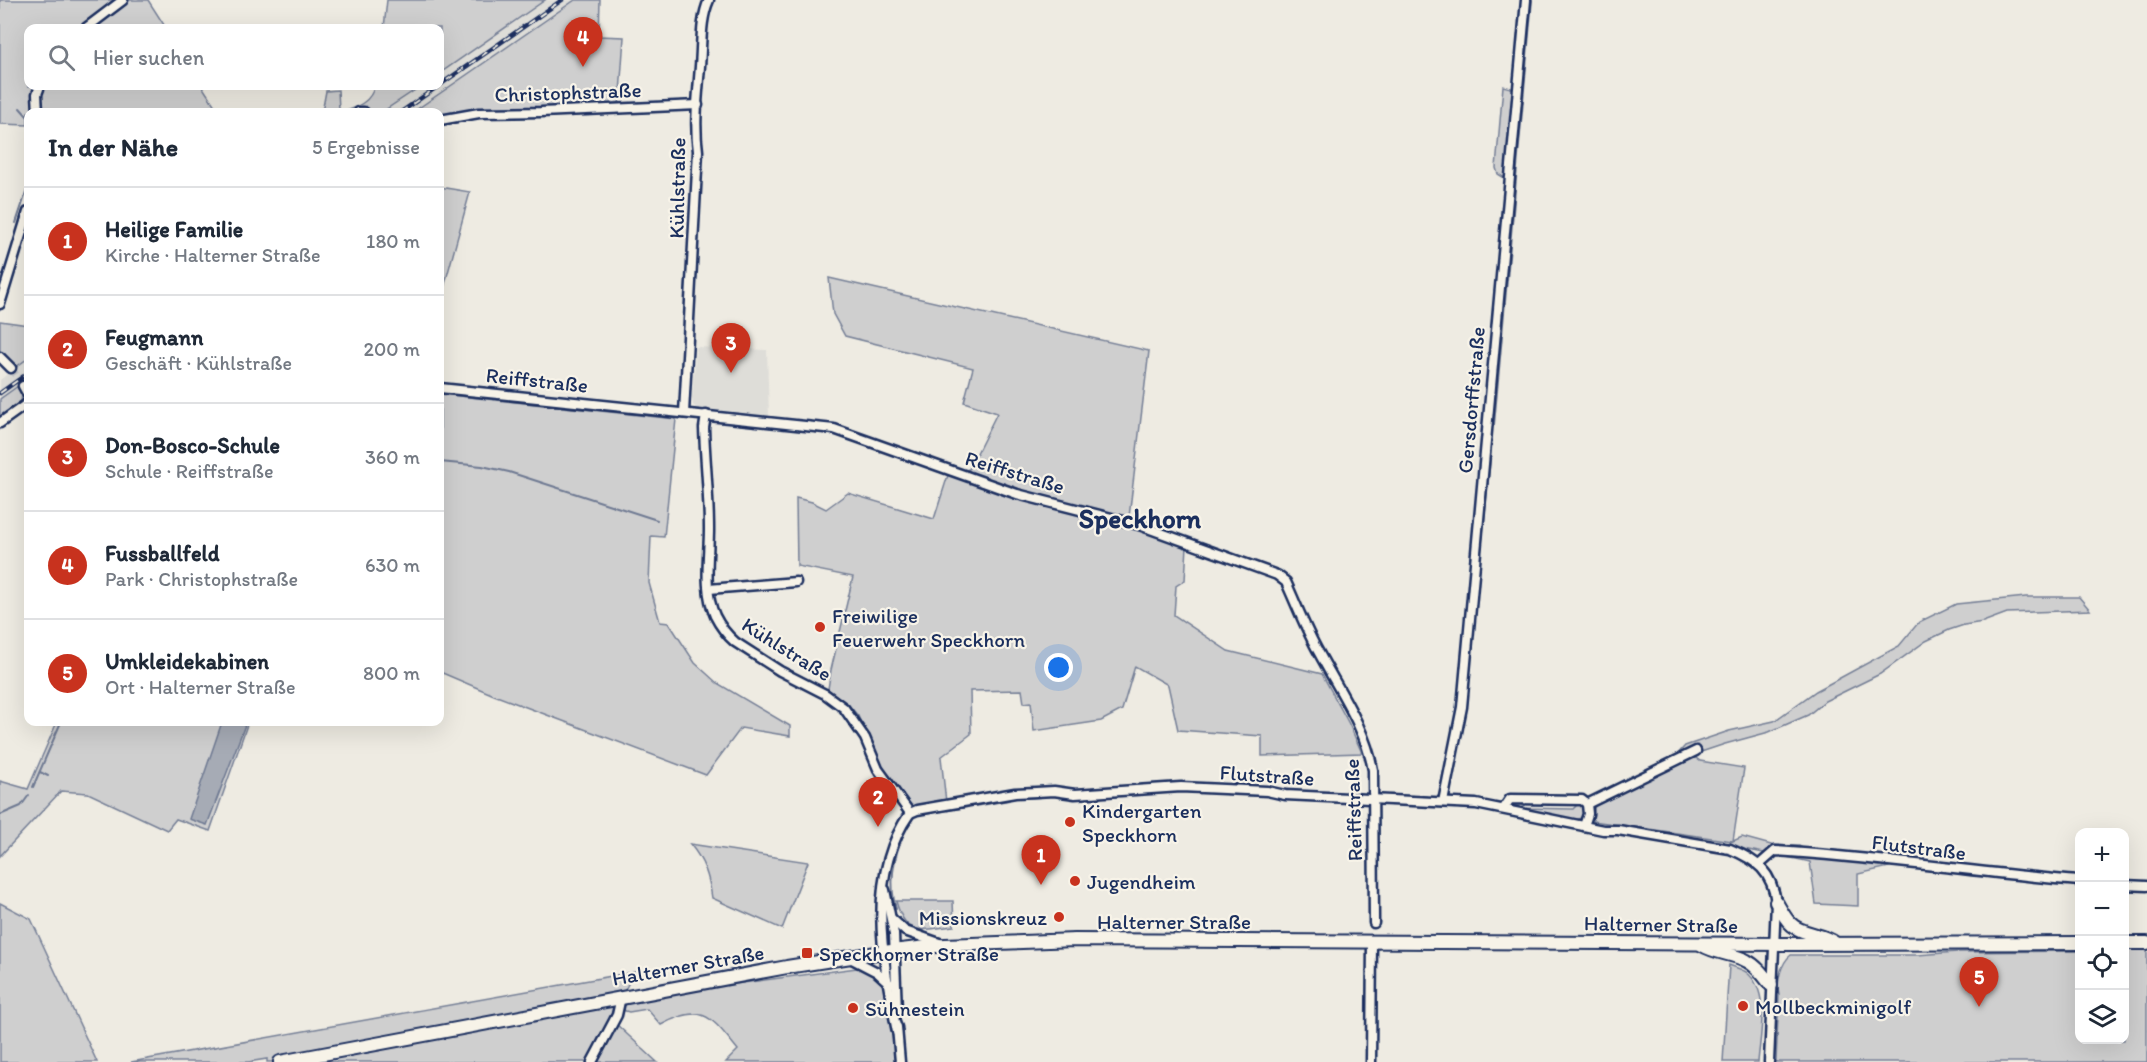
<!DOCTYPE html>
<html lang="de">
<head>
<meta charset="utf-8">
<style>
	:root { --surface:#fff; --page:#f6f6f7; --text:#1f2937; --muted:#747a83; --line:#e0e1e3; --accent:#c8321e }
	body { margin:0; font-family:Itim,sans-serif; background:var(--page); color:var(--text) }
	.controls { position:absolute; right:18px; bottom:18px; display:grid; overflow:hidden; border-radius:12px; box-shadow:0 6px 24px #0002 }
	.controls button { width:54px; height:54px; display:grid; place-items:center; padding:0; border:0; border-bottom:2px solid var(--line); background:var(--surface); color:var(--text); font:30px sans-serif }
	.you { position:absolute; left:1059px; top:668px; width:21px; height:21px; margin:-15px; border:4px solid #fff; border-radius:50%; background:#1a73e8; box-shadow:0 0 0 9px #1a73e833 }
	.badge { display:grid; place-items:center; width:39px; height:39px; border-radius:50%; background:var(--accent); color:#fff; font-size:20px; font-weight:700 }
	.pin { position:absolute; translate:-50% -50px; filter:drop-shadow(0 2px 3px #0008) }
	.pin::after { content:''; position:absolute; top:32px; width:21px; height:18px; background:inherit; clip-path:polygon(0 0,100% 0,50% 100%) }
	.list { margin:0; padding:0; list-style:none }
	h2 { display:flex; justify-content:space-between; align-items:center; height:78px; margin:0; padding:0 24px; font-size:26px }
	h2 small { font-size:20px; font-weight:400; color:var(--muted) }
	.list li { display:grid; grid-template-columns:39px 1fr auto; gap:18px; align-items:center; box-sizing:border-box; height:108px; padding:0 24px; border-top:2px solid var(--line) }
	.list b { display:block; font-size:22px; white-space:nowrap }
	.list p { margin:0; font-size:20px; white-space:nowrap; color:var(--muted) }
	.list em { font-size:20px; font-style:normal; color:var(--muted) }
	.icon { flex:none; width:33px; height:33px; fill:none; stroke:currentColor; stroke-width:2; stroke-linecap:round; stroke-linejoin:round }
	.map { position:relative; flex:none; width:2147px; height:1062px; overflow:hidden }
	.search { position:absolute; background:var(--surface); box-shadow:0 6px 24px #0002; left:24px; top:24px; width:420px; height:66px; display:flex; align-items:center; gap:15px; box-sizing:border-box; padding:0 21px; border-radius:12px; color:var(--muted); font-size:22px }
	.panel { position:absolute; background:var(--surface); box-shadow:0 6px 24px #0002; left:24px; top:108px; width:420px; height:618px; border-radius:12px }
	.map>svg:first-child { display:block }
	.built { fill:#deddd8 }
	.green { fill:#cfcfcf; stroke:#757f96; stroke-width:1.5 }
	.water { fill:#a6abb5; stroke:#6e7992; stroke-width:1.5 }
	.lines { fill:none; stroke-linecap:round; stroke-linejoin:round }
	.stream { stroke:#6e7992; stroke-width:2 }
	.minor-tunnel { stroke:#c4c5c8; stroke-width:8; stroke-dasharray:8 4; stroke-linecap:butt }
	.minor-casing { stroke:#1b2f5e; stroke-width:13 }
	.secondary-casing { stroke:#1b2f5e; stroke-width:16 }
	.minor { stroke:#f7f3e8; stroke-width:8 }
	.secondary { stroke:#f7f3e8; stroke-width:12 }
	.rail-casing { stroke:#1b2f5e; stroke-width:4.5 }
	.rail { stroke:#f7f3e8; stroke-width:2; stroke-dasharray:7; stroke-linecap:butt }
	.poi-dot { fill:#c8321e; stroke:#f7f3e8; stroke-width:2 }
	.labels { text-anchor:middle; dominant-baseline:central; stroke-width:4.5; stroke-linejoin:round; paint-order:stroke }
	.street-label { font-size:21px; fill:#1b2f5e; stroke:#f7f3e8 }
	.poi-label { font-size:21px; fill:#1b2f5e; stroke:#f7f3e8; text-anchor:start }
	.district-label { font-size:27px; font-weight:bold; fill:#1b2f5e; stroke:#f7f3e8 }
</style>
</head>
<body>
<div class="map">
<svg width="2147" height="1062" viewBox="0 0 2147 1062">
	<rect width="100%" height="100%" fill="#eeebe2"/>
	<filter id="ink" filterUnits="userSpaceOnUse"><feTurbulence type="fractalNoise" baseFrequency=".0167" numOctaves="2"/><feDisplacementMap in="SourceGraphic" scale="12" xChannelSelector="R" yChannelSelector="G"/><feConvolveMatrix kernelMatrix="1 2 1 2 8 2 1 2 1" color-interpolation-filters="sRGB"/></filter>
	<g filter="url(#ink)">
		<!-- built -->
		<g class="built">
			<polygon points="545,0 575,0 412,112 382,112 421,86 440,86 440,73"/>
			<polygon points="696,347 767,350 769,417 698,410 693,405 692,397"/>
			<polygon points="28,358 28,379 0,399 0,380"/>
		</g>
		<!-- green -->
		<g class="green">
			<polygon points="0,0 148,0 166,28 28,28 28,86 202,86 219,112 28,112 28,125 0,124"/>
			<polygon points="387,0 545,0 440,73 440,28 384,28"/>
			<polygon points="575,0 600,0 599,36 624,37 619,107 440,119 440,112 413,112"/>
			<path d="M374 86H421L382 112 362 111 319 112 323 107 326 91 338 90 339 109 344 112C357 107 372 101 374 86Z"/>
			<polygon points="1503,86 1515,89 1506,179 1498,174 1496,168"/>
			<polygon points="440,187 470,192 440,302"/>
			<polygon points="829,278 1149,351 1128,525 1187,546 1185,580 1176,586 1174,615 1228,651 1322,674 1349,724 1362,753 1262,756 1262,736 1178,730 1168,685 1135,666 1122,710 1101,721 1034,731 1031,702 1024,703 1022,690 970,691 971,734 941,757 946,802 913,807 908,804 878,763 858,716 849,705 828,689 831,670 853,577 797,566 796,498 812,502 826,509 848,493 934,519 948,475 969,469 997,413 964,402 973,368 845,336 833,314"/>
			<polygon points="0,321 28,325 28,358 16,367 0,351"/>
			<polygon points="18,386 22,392 21,404 0,418 0,399"/>
			<polygon points="440,394 676,419 664,537 651,536 649,583 660,622 669,623 695,663 717,683 790,726 790,736 741,728 706,775 494,695 440,672"/>
			<path d="M2026 597H2079L2090 610 2007 613 1983 622 1964 625 1949 630 1926 641 1880 674 1825 701 1808 715 1769 732 1725 744 1692 755 1700 761 1744 768 1733 841 1742 837 1771 845 1799 846 1815 855 1888 863 1889 867 1858 874V906L1816 904 1810 862C1781 855 1753 852 1725 845L1732 841 1593 821 1595 801 1665 768 1685 746 1729 731 1774 721 1816 691 1899 646 1919 622 1956 604Z"/>
			<polygon points="57,722 248,722 210,831 176,819 167,830 88,793 61,791 0,856 0,781 28,789"/>
			<polygon points="1511,804 1525,804 1523,806 1526,808 1573,809 1577,805 1581,805 1584,810 1581,818 1574,820 1511,806"/>
			<path d="M690 844 808 862 782 929 712 898C709 876 704 861 690 844Z"/>
			<path d="M896 901H953L954 926C922 929 906 939 896 901Z"/>
			<polygon points="0,903 31,919 97,1062 0,1062"/>
			<path d="M2147 949V1062H1776L1779 995C1776 982 1781 963 1791 955H1917L1957 952 2079 951 2080 1040H2124L2125 950Z"/>
			<path d="M1729 965C1734 967 1741 969 1746 972 1771 991 1760 1035 1758 1062H1723Z"/>
			<path d="M857 968C869 969 880 976 885 987L896 1062H726L738 1050C711 1017 704 1002 661 1025L647 1009 629 1012 622 1010 628 998Z"/>
			<polygon points="634,972 589,1062 267,1062 267,1059 248,1062 131,1062"/>
			<polygon points="615,1023 657,1062 594,1062"/>
		</g>
		<!-- water -->
		<polygon class="water" points="222,722 246,722 207,825 189,819"/>
		<g class="lines">
			<!-- stream -->
			<g class="stream">
				<polyline points="20,108 28,117"/>
				<polyline points="16,223 28,187"/>
				<polyline points="1494,425 1532,0"/>
				<polyline points="440,462 482,466 509,472 657,520"/>
				<polyline points="1481,552 1492,440"/>
				<polyline points="40,772 48,776"/>
				<polyline points="33,787 61,722"/>
				<polyline points="1026,798 1041,797"/>
				<polyline points="976,806 1009,800"/>
				<polyline points="925,814 968,807"/>
				<polyline points="0,815 21,806 29,795"/>
				<path d="M896 909C888 882 894 855 905 830"/>
			</g>
			<!-- minor-tunnel -->
			<polyline class="minor-tunnel" points="11,368 23,386"/>
			<defs>
				<g id="minor">
					<polyline points="86,28 123,0"/>
					<polyline points="38,112 37,94 40,86"/>
					<polyline points="359,112 364,112"/>
					<polyline points="440,120 479,113 541,112 698,105"/>
					<polyline points="0,304 28,212"/>
					<polyline points="0,357 11,368"/>
					<polyline points="23,386 28,395"/>
					<path d="M440 388 834 429 1017 494 1139 525 1277 575 1286 582C1297 606 1306 630 1319 653 1340 692 1365 727 1373 770L1374 923"/>
					<path d="M684 413 698 151C694 123 698 94 700 66 702 44 700 20 709 0"/>
					<path d="M706 415 704 428C705 461 709 495 709 529 709 557 703 590 715 616 720 626 727 635 735 642L780 671 825 694 844 708 865 738 878 769 910 813C865 877 883 961 897 1032"/>
					<polyline points="0,423 28,403"/>
					<polyline points="709,589 796,582"/>
					<polyline points="1443,802 1462,707 1526,0"/>
					<polyline points="1587,804 1696,751"/>
					<polyline points="1504,808 1510,799 1582,800 1587,804"/>
					<path d="M910 813 917 810 1015 793 1036 792 1054 791 1075 794 1181 787 1267 791 1285 795 1476 804 1603 830H1618L1730 849C1757 860 1772 872 1776 902L1769 1062"/>
					<polyline points="1584,826 1588,814 1587,804"/>
					<path d="M1759 865 1775 851C1877 857 1978 873 2080 881"/>
					<polyline points="2124,885 2147,886"/>
					<polyline points="885,890 894,934 897,1011"/>
					<polyline points="892,919 905,931 942,944"/>
					<polyline points="850,958 877,972 888,982"/>
					<polyline points="897,1027 900,1062"/>
					<polyline points="592,1062 617,1015 621,997"/>
					<polyline points="1371,1062 1372,941"/>
				</g>
				<g id="secondary">
					<path d="M1776 902C1780 908 1784 917 1790 923 1801 935 1822 933 1835 943"/>
					<polyline points="2124,943 2147,943"/>
					<path d="M1702 945C1717 954 1733 953 1747 961 1757 966 1764 976 1771 985"/>
					<polyline points="280,1062 787,967 883,952 945,945 1075,940 1789,944 2080,943"/>
				</g>
			</defs>
			<!-- minor casing -->
			<use href="#minor" class="minor-casing"/>
			<!-- secondary casing -->
			<use href="#secondary" class="secondary-casing"/>
			<!-- minor -->
			<use href="#minor" class="minor"/>
			<!-- secondary -->
			<use href="#secondary" class="secondary"/>
			<defs>
				<g id="rail">
					<polyline points="401,112 562,0"/>
					<polyline points="0,393 28,373"/>
				</g>
			</defs>
			<!-- rail casing -->
			<use href="#rail" class="rail-casing"/>
			<!-- rail -->
			<use href="#rail" class="rail"/>
		</g>
	</g>
	<!-- markers -->
	<g class="poi-dot">
		<circle cx="820" cy="627" r="6"/>
		<circle cx="1070" cy="822" r="6"/>
		<circle cx="1075" cy="881" r="6"/>
		<circle cx="1059" cy="917" r="6"/>
		<rect x="801" y="947" width="12" height="12" rx="3"/>
		<circle cx="1743" cy="1006" r="6"/>
		<circle cx="853" cy="1008" r="6"/>
	</g>
	<g class="labels">
		<!-- street labels -->
		<g class="street-label">
			<text transform="translate(568 92) rotate(-2)">Christophstraße</text>
			<text transform="translate(677 188) rotate(-89)">Kühlstraße</text>
			<text transform="translate(537 380) rotate(6)">Reiffstraße</text>
			<text transform="translate(1471 400) rotate(-85)">Gersdorffstraße</text>
			<text transform="translate(1015 472) rotate(17)">Reiffstraße</text>
			<text transform="translate(787 649) rotate(32)">Kühlstraße</text>
			<text transform="translate(1267 775) rotate(4)">Flutstraße</text>
			<text transform="translate(1353 810) rotate(-92)">Reiffstraße</text>
			<text transform="translate(1919 847) rotate(7)">Flutstraße</text>
			<text x="1174" y="921">Halterner Straße</text>
			<text transform="translate(1661 924) rotate(1)">Halterner Straße</text>
			<text transform="translate(688 965) rotate(-10)">Halterner Straße</text>
		</g>
		<!-- poi labels -->
		<g class="poi-label">
			<text x="832" y="615">Freiwilige<tspan x="832" dy="24">Feuerwehr Speckhorn</tspan></text>
			<text x="1082" y="810">Kindergarten<tspan x="1082" dy="24">Speckhorn</tspan></text>
			<text x="1087" y="881">Jugendheim</text>
			<text x="1047" y="917" text-anchor="end">Missionskreuz</text>
			<text x="819" y="953">Speckhorner Straße</text>
			<text x="1755" y="1006">Mollbeckminigolf</text>
			<text x="865" y="1008">Sühnestein</text>
		</g>
		<!-- district labels -->
		<g class="district-label">
			<text x="1140" y="518">Speckhorn</text>
		</g>
	</g>
</svg>
<div class="controls">
<button>+</button>
<button>−</button>
<button><svg class="icon" aria-label="locate" viewBox="0 0 24 24"><circle cx="12" cy="12" r="6"/><path d="M12 2v4M12 18v4M2 12h4M18 12h4"/></svg></button>
<button><svg class="icon" aria-label="layers" viewBox="0 0 24 24"><path d="M12 4l9 5-9 5-9-5zM3 14l9 5 9-5"/></svg></button>
</div>
<div class="you"></div>
<div class="pin badge" style="left:1041px;top:885px">1</div>
<div class="pin badge" style="left:878px;top:827px">2</div>
<div class="pin badge" style="left:731px;top:373px">3</div>
<div class="pin badge" style="left:583px;top:67px">4</div>
<div class="pin badge" style="left:1979px;top:1007px">5</div>
<div class="search"><svg class="icon" aria-label="search" viewBox="0 0 24 24"><circle cx="10" cy="10" r="6"/><path d="M15 15l6 6"/></svg>Hier suchen</div>
<section class="panel">
<h2>In der Nähe<small>5 Ergebnisse</small></h2>
<ul class="list">
<li><span class="badge">1</span><div><b>Heilige Familie</b><p>Kirche · Halterner Straße</p></div><em>180 m</em></li>
<li><span class="badge">2</span><div><b>Feugmann</b><p>Geschäft · Kühlstraße</p></div><em>200 m</em></li>
<li><span class="badge">3</span><div><b>Don-Bosco-Schule</b><p>Schule · Reiffstraße</p></div><em>360 m</em></li>
<li><span class="badge">4</span><div><b>Fussballfeld</b><p>Park · Christophstraße</p></div><em>630 m</em></li>
<li><span class="badge">5</span><div><b>Umkleidekabinen</b><p>Ort · Halterner Straße</p></div><em>800 m</em></li>
</ul>
</section>
</div>
</body>
</html>
